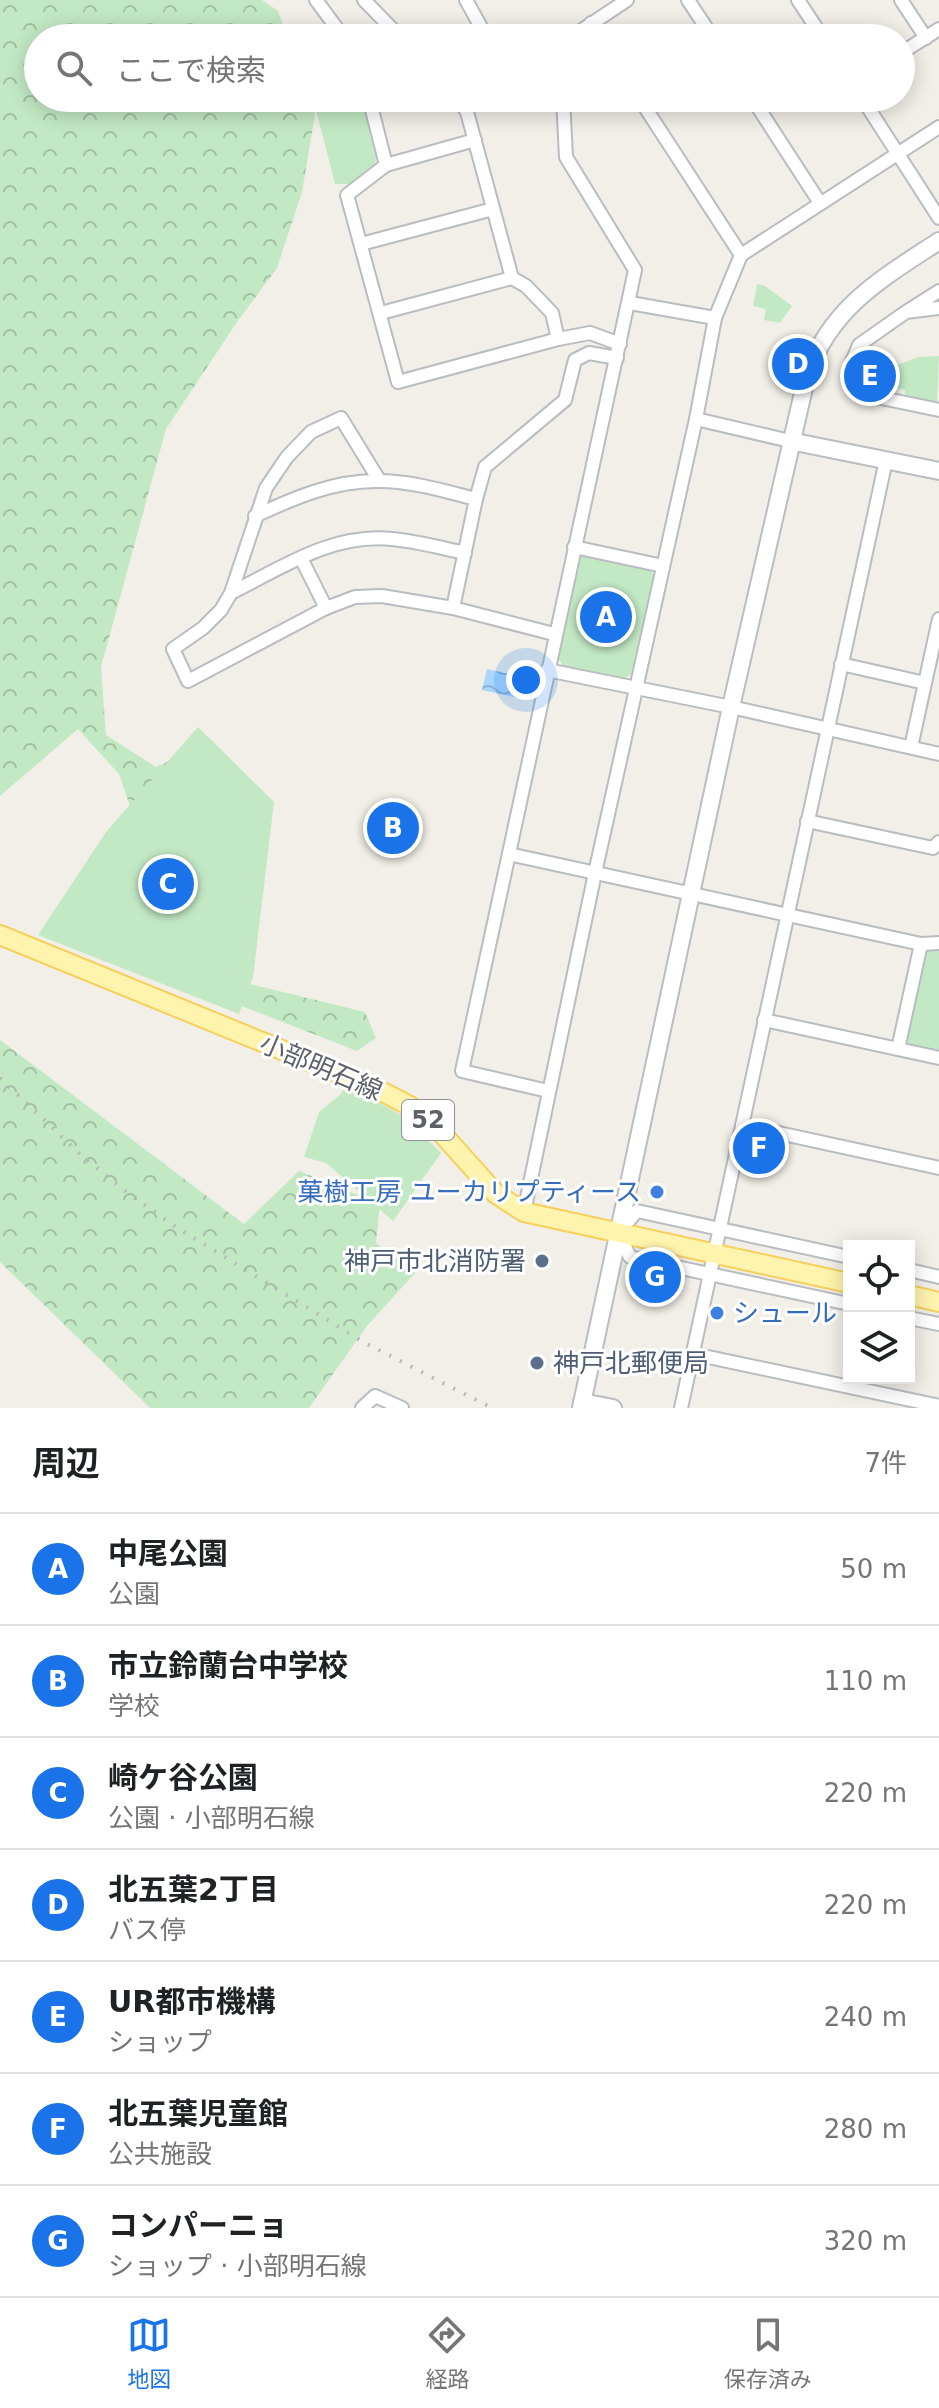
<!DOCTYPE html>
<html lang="ja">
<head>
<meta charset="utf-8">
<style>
	:root { --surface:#fff; --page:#f2f2f2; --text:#202124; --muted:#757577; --line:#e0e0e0; --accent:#1a73e8 }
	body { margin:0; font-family:"DejaVu Sans","Noto Sans JP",sans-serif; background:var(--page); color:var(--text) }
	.controls { position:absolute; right:24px; bottom:24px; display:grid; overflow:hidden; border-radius:0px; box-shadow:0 4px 20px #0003 }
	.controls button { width:72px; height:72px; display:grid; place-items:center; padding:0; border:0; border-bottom:2px solid var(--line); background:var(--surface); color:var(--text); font:40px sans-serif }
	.you { position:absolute; left:526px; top:680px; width:28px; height:28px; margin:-20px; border:6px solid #fff; border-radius:50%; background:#1a73e8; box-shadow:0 0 0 12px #1a73e833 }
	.badge { display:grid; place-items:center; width:52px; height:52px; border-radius:50%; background:var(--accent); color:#fff; font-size:26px; font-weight:700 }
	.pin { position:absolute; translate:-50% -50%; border:4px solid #fff; box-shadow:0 2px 8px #0006 }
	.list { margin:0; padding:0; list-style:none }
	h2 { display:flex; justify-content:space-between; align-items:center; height:104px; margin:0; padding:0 32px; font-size:34px }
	h2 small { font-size:26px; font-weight:400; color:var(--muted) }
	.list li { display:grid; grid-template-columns:52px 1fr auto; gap:24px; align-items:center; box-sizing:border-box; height:112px; padding:0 32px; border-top:2px solid var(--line) }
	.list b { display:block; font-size:30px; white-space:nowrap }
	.list p { margin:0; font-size:26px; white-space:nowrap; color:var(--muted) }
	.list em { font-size:26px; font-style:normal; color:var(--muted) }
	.icon { flex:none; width:44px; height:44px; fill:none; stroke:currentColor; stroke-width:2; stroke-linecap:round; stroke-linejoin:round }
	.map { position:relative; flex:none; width:939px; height:1408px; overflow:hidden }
	.search { position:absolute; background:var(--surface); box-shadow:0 4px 20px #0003; left:24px; right:24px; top:24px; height:88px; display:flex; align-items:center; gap:20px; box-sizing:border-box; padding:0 28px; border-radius:44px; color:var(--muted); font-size:30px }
	.sheet { height:888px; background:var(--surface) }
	nav { display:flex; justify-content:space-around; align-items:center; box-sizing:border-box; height:112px; border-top:2px solid var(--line); background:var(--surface); font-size:22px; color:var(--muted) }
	nav a { display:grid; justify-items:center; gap:4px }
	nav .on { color:var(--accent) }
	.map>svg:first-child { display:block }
	.forest { fill:url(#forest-crowns) }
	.park { fill:#c3e9c4 }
	.water { fill:url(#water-waves) }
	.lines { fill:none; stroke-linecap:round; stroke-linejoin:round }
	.street-casing { stroke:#b9bcc1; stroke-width:16 }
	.secondary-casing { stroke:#babdc3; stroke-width:20 }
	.primary-casing { stroke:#f7cf5a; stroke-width:22 }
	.street { stroke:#fff; stroke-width:12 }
	.secondary { stroke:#fff; stroke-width:16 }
	.primary { stroke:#fff4ae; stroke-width:18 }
	.rail { stroke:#b7b8b9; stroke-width:4; stroke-dasharray:2 10; stroke-linecap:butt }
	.shop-dot { fill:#3f7fe0; stroke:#fff; stroke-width:3 }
	.service-dot { fill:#5c6f8a; stroke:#fff; stroke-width:3 }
	.labels { text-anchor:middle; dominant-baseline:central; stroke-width:6; stroke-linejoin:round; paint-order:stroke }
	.shield { fill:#fff; stroke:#8e9195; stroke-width:2 }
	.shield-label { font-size:24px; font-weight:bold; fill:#5e6268 }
	.street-label { font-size:26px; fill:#5e6268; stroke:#fff }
	.shop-label { font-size:26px; fill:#366cbe; stroke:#fff; text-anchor:end }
	.service-label { font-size:26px; fill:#4e5e75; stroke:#fff; text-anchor:end }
</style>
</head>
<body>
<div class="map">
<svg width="939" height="1408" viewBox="0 0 939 1408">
	<defs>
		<pattern id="forest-crowns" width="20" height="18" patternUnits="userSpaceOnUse" patternTransform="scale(2)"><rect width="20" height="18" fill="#c3e9c4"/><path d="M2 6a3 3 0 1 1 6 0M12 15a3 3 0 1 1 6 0" fill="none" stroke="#a2c0a3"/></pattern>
		<pattern id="water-waves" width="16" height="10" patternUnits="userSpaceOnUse" patternTransform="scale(2)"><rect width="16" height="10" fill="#a9d7ff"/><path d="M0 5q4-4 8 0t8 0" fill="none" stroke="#8db2d2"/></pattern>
	</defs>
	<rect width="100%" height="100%" fill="#f1efe7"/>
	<!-- forest -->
	<g class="forest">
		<polygon points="0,0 262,0 278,11 288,38 38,38 38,98 309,98 315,114 302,192 277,268 237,322 166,429 101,667 106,735 156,767 197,748 246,983 365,1012 376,1038 357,1051 203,991 142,842 119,774 78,729 0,796"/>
		<polygon points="0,1040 244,1224 299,1171 380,1204 376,1243 415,1273 367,1326 309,1408 150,1408 0,1262"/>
	</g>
	<!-- park -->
	<g class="park">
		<polygon points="313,98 362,98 376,160 374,169 351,184 335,184"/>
		<polygon points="757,284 765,286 792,306 780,323 764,320 766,309 753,306"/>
		<polygon points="939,356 937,402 905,395 905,390 893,387 897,365 918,357"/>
		<polygon points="586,554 648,567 654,575 631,674 623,679 563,666 558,658 579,558"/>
		<polygon points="198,727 274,802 253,977 239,1014 38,935 106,832"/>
		<polygon points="931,950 939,950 939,1052 910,1046 906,1036 924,955"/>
		<polygon points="346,1085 403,1116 441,1153 393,1221 326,1163 304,1157 319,1112 340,1095"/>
	</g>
	<!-- water -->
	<polygon class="water" points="487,669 532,679 528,700 482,690"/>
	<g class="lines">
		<defs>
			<g id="street">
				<polyline points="316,0 344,38"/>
				<polyline points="364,0 401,38"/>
				<polyline points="466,0 487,38"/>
				<polyline points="688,0 713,38"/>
				<polyline points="798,0 823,38"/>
				<polyline points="901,0 926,38"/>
				<polyline points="591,23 600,38"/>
				<polyline points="570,38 627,0"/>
				<polyline points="901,53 939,29"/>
				<polyline points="369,98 386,165 347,195 398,382 558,339 590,333 620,344"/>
				<polyline points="458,98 467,112 512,278 526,286 552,313 558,339"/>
				<polyline points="639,98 741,255"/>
				<polyline points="752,98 820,203"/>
				<polyline points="862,98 939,218"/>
				<polyline points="386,165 475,140"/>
				<polyline points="361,244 493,209"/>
				<polyline points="630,303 715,318"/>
				<polyline points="939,308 906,312 859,345 851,364 852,386 862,394 939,410"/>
				<polyline points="909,310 939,291"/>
				<polyline points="381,313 512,278"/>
				<polyline points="696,419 790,441"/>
				<polyline points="379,480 341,418 311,432 287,457 266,488 231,593 221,610 203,628 173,649 188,681 326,608 355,597 382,596 453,608 554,634"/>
				<path d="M255 516C294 498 335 480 379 481 411 481 444 491 476 499"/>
				<polyline points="574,547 663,566"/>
				<polyline points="301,558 326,608"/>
				<path d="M231 593C283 567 332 533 392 539 416 541 441 548 465 553"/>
				<polyline points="453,608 476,499 485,467 565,400 575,360 589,353 617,358"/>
				<polyline points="841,664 925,683"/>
				<polyline points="547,670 731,707 939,754"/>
				<polyline points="911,747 939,619"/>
				<polyline points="807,821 933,848 939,842"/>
				<polyline points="509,854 921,944 939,943"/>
				<polyline points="764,1020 939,1058"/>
				<polyline points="898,1049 921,944"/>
				<polyline points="548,1091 462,1071 635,270 566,157 563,98"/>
				<polyline points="742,1125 939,1168"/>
				<polyline points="524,1212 595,873 696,419 715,318 741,255 939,127"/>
				<polyline points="849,1257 637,1211 618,1233 630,1257 849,1304"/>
				<polyline points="909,1270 939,1277"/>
				<polyline points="909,1318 939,1324"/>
				<polyline points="694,1354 939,1406"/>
				<polyline points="362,1408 375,1396 402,1408"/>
				<polyline points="681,1408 886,460"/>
			</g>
			<g id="secondary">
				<polyline points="790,441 939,471"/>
				<polyline points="582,1402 613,1408"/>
				<path d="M581 1408 731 707 807 375C831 307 881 279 939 241"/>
			</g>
			<g id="primary">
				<polyline points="0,935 375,1088 410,1106 437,1128 496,1194 524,1212 849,1283"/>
				<polyline points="909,1295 939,1302"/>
			</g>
		</defs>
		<!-- street casing -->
		<use href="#street" class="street-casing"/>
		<!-- secondary casing -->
		<use href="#secondary" class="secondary-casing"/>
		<!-- primary casing -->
		<use href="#primary" class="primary-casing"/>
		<!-- street -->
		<use href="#street" class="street"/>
		<!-- secondary -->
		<use href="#secondary" class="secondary"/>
		<!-- primary -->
		<use href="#primary" class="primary"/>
		<!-- rail -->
		<polyline class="rail" points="0,1078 83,1157 129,1194 176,1227 365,1343 492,1408"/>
	</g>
	<!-- markers -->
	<g class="shop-dot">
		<circle cx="657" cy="1192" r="8"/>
		<circle cx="717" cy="1313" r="8"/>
	</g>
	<g class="service-dot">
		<circle cx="542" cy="1261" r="8"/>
		<circle cx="537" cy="1363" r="8"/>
	</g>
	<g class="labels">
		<!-- shield labels -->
		<rect class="shield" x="402" y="1100" width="52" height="40" rx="6"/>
		<g class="shield-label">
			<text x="428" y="1120">52</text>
		</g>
		<!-- street labels -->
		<g class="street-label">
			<text transform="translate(321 1067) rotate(23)">小部明石線</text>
		</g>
		<!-- shop labels -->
		<g class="shop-label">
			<text x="641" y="1192">菓樹工房 ユーカリプティース</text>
			<text x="733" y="1313" text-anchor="start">シュール</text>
		</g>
		<!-- service labels -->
		<g class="service-label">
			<text x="526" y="1261">神戸市北消防署</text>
			<text x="553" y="1363" text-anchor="start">神戸北郵便局</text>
		</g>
	</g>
</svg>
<div class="controls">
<button><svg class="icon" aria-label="locate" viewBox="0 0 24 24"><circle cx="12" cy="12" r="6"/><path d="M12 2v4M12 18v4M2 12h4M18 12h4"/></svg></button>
<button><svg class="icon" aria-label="layers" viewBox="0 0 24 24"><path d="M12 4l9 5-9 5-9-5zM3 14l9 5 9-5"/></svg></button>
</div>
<div class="you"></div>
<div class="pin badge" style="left:606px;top:617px">A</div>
<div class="pin badge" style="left:393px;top:828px">B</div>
<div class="pin badge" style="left:168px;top:884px">C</div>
<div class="pin badge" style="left:798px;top:364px">D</div>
<div class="pin badge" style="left:870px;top:376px">E</div>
<div class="pin badge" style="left:759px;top:1148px">F</div>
<div class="pin badge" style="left:655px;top:1277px">G</div>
<div class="search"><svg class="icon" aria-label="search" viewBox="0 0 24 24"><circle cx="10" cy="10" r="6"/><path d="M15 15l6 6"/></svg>ここで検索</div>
</div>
<section class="sheet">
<h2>周辺<small>7件</small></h2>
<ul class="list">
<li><span class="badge">A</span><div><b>中尾公園</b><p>公園</p></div><em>50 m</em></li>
<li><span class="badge">B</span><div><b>市立鈴蘭台中学校</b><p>学校</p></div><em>110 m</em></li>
<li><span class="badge">C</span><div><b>崎ケ谷公園</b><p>公園 · 小部明石線</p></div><em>220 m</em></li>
<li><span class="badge">D</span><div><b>北五葉2丁目</b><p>バス停</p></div><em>220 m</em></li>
<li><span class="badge">E</span><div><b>UR都市機構</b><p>ショップ</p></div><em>240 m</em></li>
<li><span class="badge">F</span><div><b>北五葉児童館</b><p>公共施設</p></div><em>280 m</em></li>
<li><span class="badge">G</span><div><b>コンパーニョ</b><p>ショップ · 小部明石線</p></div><em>320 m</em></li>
</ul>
</section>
<nav>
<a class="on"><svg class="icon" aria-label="map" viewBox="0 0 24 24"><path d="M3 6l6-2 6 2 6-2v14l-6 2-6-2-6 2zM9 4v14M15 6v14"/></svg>地図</a>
<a><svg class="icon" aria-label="directions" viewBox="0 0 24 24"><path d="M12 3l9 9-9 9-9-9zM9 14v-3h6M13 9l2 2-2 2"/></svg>経路</a>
<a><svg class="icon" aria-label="saved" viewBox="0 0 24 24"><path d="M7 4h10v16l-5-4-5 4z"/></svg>保存済み</a>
</nav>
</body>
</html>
